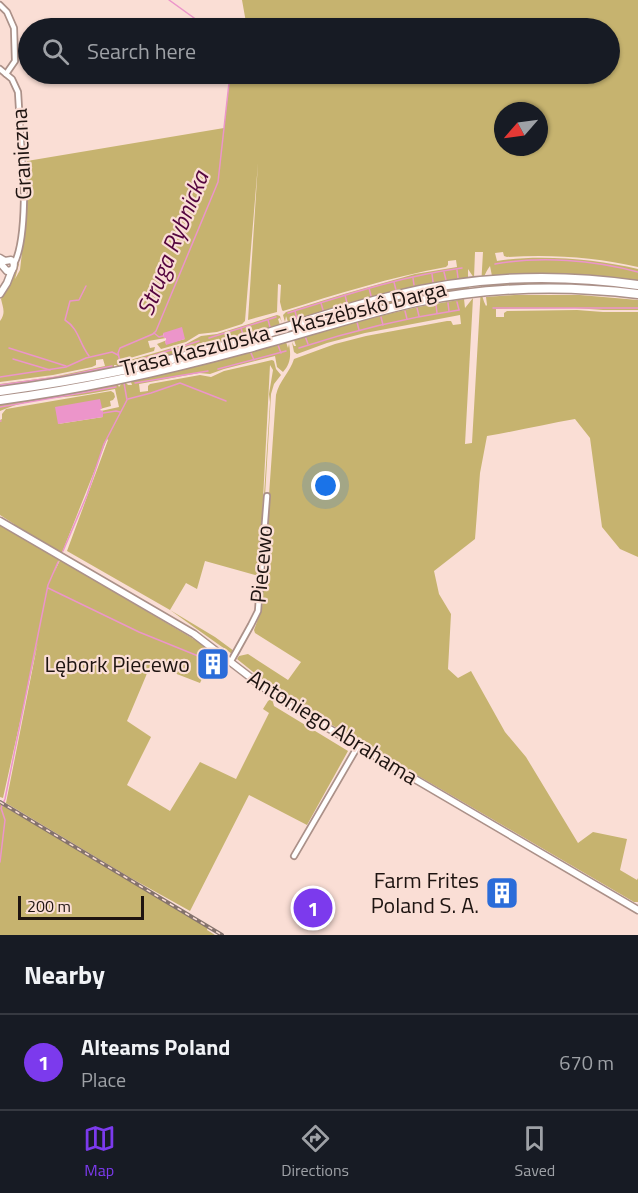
<!DOCTYPE html>
<html lang="en">
<head>
<meta charset="utf-8">
<style>
	:root { --surface:#171b24; --page:#242831; --text:#f1f3f6; --muted:#9ea1a6; --line:#363941; --accent:#7c3aed }
	body { margin:0; font-family:"Titillium Web",sans-serif; background:var(--page); color:var(--text) }
	.compass { position:absolute; left:494px; top:102px; width:54px; height:54px; border-radius:50%; background:var(--surface); box-shadow:0 2px 4px #0004; rotate:242deg }
	.scale { position:absolute; left:18px; bottom:15px; width:126px; box-sizing:border-box; padding-left:6px; border:3px solid #1e1411; border-top:0; font-size:16px; line-height:21px; white-space:nowrap; color:#1e1411; -webkit-text-stroke:4px #faded5; paint-order:stroke }
	.you { position:absolute; left:326px; top:486px; width:21px; height:21px; margin:-15px; border:4px solid #fff; border-radius:50%; background:#1a73e8; box-shadow:0 0 0 9px #1a73e833 }
	.badge { display:grid; place-items:center; width:39px; height:39px; border-radius:50%; background:var(--accent); color:#fff; font-size:20px; font-weight:700 }
	.pin { position:absolute; translate:-50% -50%; border:3px solid #fff; box-shadow:0 2px 6px #0006 }
	.list { margin:0; padding:0; list-style:none }
	h2 { display:flex; justify-content:space-between; align-items:center; height:78px; margin:0; padding:0 24px; font-size:26px }
	h2 small { font-size:20px; font-weight:400; color:var(--muted) }
	.list li { display:grid; grid-template-columns:39px 1fr auto; gap:18px; align-items:center; box-sizing:border-box; height:96px; padding:0 24px; border-top:2px solid var(--line) }
	.list b { display:block; font-size:22px; white-space:nowrap }
	.list p { margin:0; font-size:20px; white-space:nowrap; color:var(--muted) }
	.list em { font-size:20px; font-style:normal; color:var(--muted) }
	.icon { flex:none; width:33px; height:33px; fill:none; stroke:currentColor; stroke-width:2; stroke-linecap:round; stroke-linejoin:round }
	.map { position:relative; flex:none; width:638px; height:935px; overflow:hidden }
	.search { position:absolute; background:var(--surface); box-shadow:0 2px 4px #0004; left:18px; right:18px; top:18px; height:66px; display:flex; align-items:center; gap:15px; box-sizing:border-box; padding:0 21px; border-radius:33px; color:var(--muted); font-size:22px }
	.sheet { height:174px; background:var(--surface) }
	nav { display:flex; justify-content:space-around; align-items:center; box-sizing:border-box; height:84px; border-top:2px solid var(--line); background:var(--surface); font-size:16px; color:var(--muted) }
	nav a { display:grid; justify-items:center; gap:3px }
	nav .on { color:var(--accent) }
	.map>svg:first-child { display:block }
	.green { fill:#c6b36f; fill-rule:evenodd }
	.water { fill:#ec95ca }
	.lines { fill:none; stroke-linecap:round; stroke-linejoin:round }
	.stream { stroke:#ec95ca; stroke-width:1.5 }
	.minor-casing { stroke:#ab9189; stroke-width:8 }
	.secondary-casing { stroke:#ab9189; stroke-width:9 }
	.motorway-casing { stroke:#ab9189; stroke-width:11 }
	.minor { stroke:#fff; stroke-width:4.5 }
	.secondary { stroke:#fff; stroke-width:6 }
	.motorway { stroke:#fff; stroke-width:8 }
	.rail-casing { stroke:#85736d; stroke-width:4 }
	.rail { stroke:#faded5; stroke-width:1.5; stroke-dasharray:4.5; stroke-linecap:butt }
	.labels { text-anchor:middle; dominant-baseline:central; stroke-width:4.5; stroke-linejoin:round; paint-order:stroke }
	.street-label { font-size:22px; fill:#1e1411; stroke:#faded5 }
	.poi-label { font-size:22px; fill:#1e1411; stroke:#faded5; text-anchor:end }
	.water-label { font-size:24px; font-style:italic; fill:#54053e; stroke:#faded5 }
</style>
</head>
<body>
<div class="map">
<svg width="638" height="935" viewBox="0 0 638 935">
	<rect width="100%" height="100%" fill="#faded5"/>
	<!-- green -->
	<g class="green">
		<path d="M242 0H638V267C596 257 550 254 507 257L504 256 503 252 495 253 497 261C539 254 596 259 638 269V281L541 274 492 276 490 266C481 278 479 293 486 306L487 305 486 297 515 295H580L638 300V310H603L575 308 496 309V317H504V313L507 311 577 310 603 312H638V557L620 549 602 527 590 438 575 419C546 424 517 431 487 436L480 473 475 539 434 571 439 594 451 614 448 669 458 678 471 671 505 732 526 757 578 843 593 832 627 839 620 870 637 880 638 878V902H634L350 736 277 691 237 659 239 656 248 654 288 680 301 662 255 633 254 630 262 608 266 539 267 496 269 495 276 395C279 381 290 372 294 359L335 344 366 336 447 321H451L453 325 461 324 460 315 365 333 327 343 297 354 294 352 292 342 294 346H296L294 340 286 342 288 348 289 344C291 355 291 363 283 372L277 367 275 356 224 369 210 374 199 373 139 384 140 392 148 391V386L150 384 200 375 211 377 224 371 272 360 274 361 276 369 281 375 274 384 271 394 265 496H264L270 402 269 394 273 370 270 365 259 576 205 561 197 589 186 583 170 610 215 637 234 651 232 654 170 610 67 551 108 440 107 439 54 573 60 560 197 641 225 663 222 670 209 664 200 683 151 664 127 721 151 737 127 785 170 811 200 762 236 779 269 713 263 709 268 701 271 699 274 700 273 702 274 706 348 751 307 825 249 795 190 911 129 877 6 803 38 641 3 798 0 797V524L9 530 14 524 0 515V420L2 419V414L6 409 12 408 111 391 114 393 115 397 113 400 110 401 111 406 100 409 58 424 103 417V411H101L119 407 115 389C98 392 81 396 64 397 43 399 19 402 0 411V405L116 385H118L119 387 122 383 119 367 116 365H114V368H112L72 376 0 386V384L53 377 105 366 103 359 96 360V365L92 367 53 375 0 382V321C6 313 3 308 1 299L10 282 18 263 19 264 15 279 20 270 27 207V161L224 128 230 74H610V28H247ZM503 111H539V147H503ZM258 163 248 320 277 312 278 284 281 285 280 302 282 310 283 311C337 294 391 277 446 267L448 265V261L456 260 457 267 415 274 344 294 286 312 283 315 285 322 286 316 288 322 280 325 278 319 280 318 282 323 280 316 277 315 217 334 201 336 186 344 130 360V358L154 351 155 347 150 348 148 341 166 338H164L163 334 185 339 166 344 165 341 167 340 157 344 161 349 186 342 199 334 217 332 242 324 245 321ZM475 252H483L472 443 465 444 473 298 465 308 464 299 418 307 345 324 214 362 133 381 131 382 132 385H128L126 383 123 366 127 362 128 365 130 364 202 348 201 343 204 342 205 343 202 344 203 347 221 343 374 297 431 284 466 279 468 278V269L474 278Z"/>
		<polygon points="519,281 583,282 638,288 638,291 486,289 486,283"/>
		<polygon points="469,285 469,290 354,314 238,348 129,375 128,372 405,296"/>
		<polygon points="0,804 208,925 207,930 215,935 0,935"/>
	</g>
	<!-- water -->
	<g class="water">
		<polygon points="182,327 185,339 166,345 165,341 166,340 166,338 164,338 163,333"/>
		<polygon points="100,399 102,408 100,410 103,411 103,417 58,424 55,407"/>
	</g>
	<g class="lines">
		<!-- stream -->
		<g class="stream">
			<polyline points="169,0 208,28"/>
			<path d="M495 264C542 256 593 260 638 272"/>
			<polyline points="457,270 458,278"/>
			<polyline points="444,272 446,280"/>
			<polyline points="432,274 433,282"/>
			<polyline points="413,278 414,285"/>
			<polyline points="394,282 396,290"/>
			<path d="M86 286 79 300 70 301 65 320C79 329 79 343 89 356"/>
			<polyline points="369,288 371,296"/>
			<polyline points="345,295 347,303"/>
			<polyline points="457,302 459,310"/>
			<polyline points="321,303 323,310"/>
			<polyline points="448,303 449,311"/>
			<polyline points="436,305 437,313"/>
			<polyline points="417,308 419,316"/>
			<polyline points="493,308 638,308"/>
			<polyline points="295,311 297,319"/>
			<polyline points="405,311 407,319"/>
			<path d="M288 313C345 295 402 276 462 268"/>
			<polyline points="381,317 383,325"/>
			<polyline points="268,320 270,327"/>
			<polyline points="357,322 359,330"/>
			<polyline points="241,328 243,335"/>
			<polyline points="154,333 159,337 163,336"/>
			<polyline points="305,336 308,344"/>
			<polyline points="209,338 276,317"/>
			<polyline points="278,345 281,353"/>
			<polyline points="9,348 66,366"/>
			<path d="M299 348C351 331 405 318 459 310"/>
			<polyline points="251,353 254,360"/>
			<polyline points="13,359 50,370"/>
			<polyline points="130,363 199,341"/>
			<polyline points="121,366 118,353 120,348 153,334 156,331 218,182 230,74"/>
			<polyline points="218,369 286,351"/>
			<polyline points="0,377 66,367 86,358 112,352 118,355"/>
			<polyline points="135,383 208,371"/>
			<polyline points="0,385 65,376 112,366"/>
			<polyline points="128,399 151,393 180,383 226,401"/>
			<polyline points="0,407 116,387"/>
			<polyline points="103,413 116,411 120,412"/>
			<polyline points="0,421 1,421"/>
			<polyline points="63,551 87,495 104,444 127,400 124,383"/>
			<polyline points="48,588 139,632 208,660"/>
			<polyline points="0,862 5,820 1,808 5,799 48,585 58,562"/>
		</g>
		<defs>
			<g id="minor">
				<polyline points="0,5 7,12 14,28 15,61 6,74"/>
				<path d="M0 69 12 79 18 92 24 191C24 210 23 247 14 264"/>
				<polyline points="231,661 251,625 258,611 267,496"/>
				<polyline points="294,856 358,746"/>
			</g>
			<g id="secondary">
				<path d="M0 258 5 261 11 260C14 262 15 266 12 270L7 271 0 263"/>
				<polyline points="0,294 7,283 12,270"/>
				<polyline points="0,521 194,634 276,697 299,711 638,910"/>
			</g>
			<g id="motorway">
				<path d="M0 391C83 380 165 363 245 340 293 326 341 309 389 297 471 276 555 273 638 285"/>
				<path d="M0 400C83 389 164 371 245 349 302 334 358 315 416 302 488 287 565 285 638 294"/>
			</g>
		</defs>
		<!-- minor casing -->
		<use href="#minor" class="minor-casing"/>
		<!-- secondary casing -->
		<use href="#secondary" class="secondary-casing"/>
		<!-- motorway casing -->
		<use href="#motorway" class="motorway-casing"/>
		<!-- minor -->
		<use href="#minor" class="minor"/>
		<!-- secondary -->
		<use href="#secondary" class="secondary"/>
		<!-- motorway -->
		<use href="#motorway" class="motorway"/>
		<defs>
			<polyline id="rail" points="0,802 222,935"/>
		</defs>
		<!-- rail casing -->
		<use href="#rail" class="rail-casing"/>
		<!-- rail -->
		<use href="#rail" class="rail"/>
	</g>
	<!-- icons -->
	<defs>
		<symbol id="building-square" viewBox="-11 -11 22 22"><rect x="-9" y="-9" width="18" height="18" rx="4" fill="#2b6cd9" stroke="#faded5"/><path d="M-4-6H4V6H1V3H-1V6H-4ZM-2.5-4.3h1.7v1.8h-1.7ZM.8-4.3h1.7v1.8H.8ZM-2.5-1h1.7V.8h-1.7ZM.8-1h1.7V.8H.8Z" fill="#fff"/></symbol>
	</defs>
	<g fill-rule="evenodd">
		<use href="#building-square" x="194" y="645" width="38" height="38"/>
		<use href="#building-square" x="483" y="874" width="38" height="38"/>
	</g>
	<g class="labels">
		<!-- street labels -->
		<g class="street-label">
			<text transform="translate(21 154) rotate(-93)">Graniczna</text>
			<text transform="translate(283 328) rotate(-14)">Trasa Kaszubska – Kaszëbskô Darga</text>
			<text transform="translate(261 564) rotate(-85)">Piecewo</text>
			<text transform="translate(333 727) rotate(32)">Antoniego Abrahama</text>
		</g>
		<!-- poi labels -->
		<g class="poi-label">
			<text x="190" y="664">Lębork Piecewo</text>
			<text x="479" y="880">Farm Frites<tspan x="479" dy="25">Poland S. A.</tspan></text>
		</g>
		<!-- water labels -->
		<g class="water-label">
			<text transform="translate(172 243) rotate(-68)">Struga Rybnicka</text>
		</g>
	</g>
</svg>
<svg class="compass" viewBox="-18 -18 36 36"><path d="M0-13l5 13h-10z" fill="#e53935"/><path d="M0 13l5-13h-10z" fill="#9ea1a6"/></svg>
<div class="scale">200 m</div>
<div class="you"></div>
<div class="pin badge" style="left:313px;top:908px">1</div>
<div class="search"><svg class="icon" aria-label="search" viewBox="0 0 24 24"><circle cx="10" cy="10" r="6"/><path d="M15 15l6 6"/></svg>Search here</div>
</div>
<section class="sheet">
<h2>Nearby<small></small></h2>
<ul class="list">
<li><span class="badge">1</span><div><b>Alteams Poland</b><p>Place</p></div><em>670 m</em></li>
</ul>
</section>
<nav>
<a class="on"><svg class="icon" aria-label="map" viewBox="0 0 24 24"><path d="M3 6l6-2 6 2 6-2v14l-6 2-6-2-6 2zM9 4v14M15 6v14"/></svg>Map</a>
<a><svg class="icon" aria-label="directions" viewBox="0 0 24 24"><path d="M12 3l9 9-9 9-9-9zM9 14v-3h6M13 9l2 2-2 2"/></svg>Directions</a>
<a><svg class="icon" aria-label="saved" viewBox="0 0 24 24"><path d="M7 4h10v16l-5-4-5 4z"/></svg>Saved</a>
</nav>
</body>
</html>
